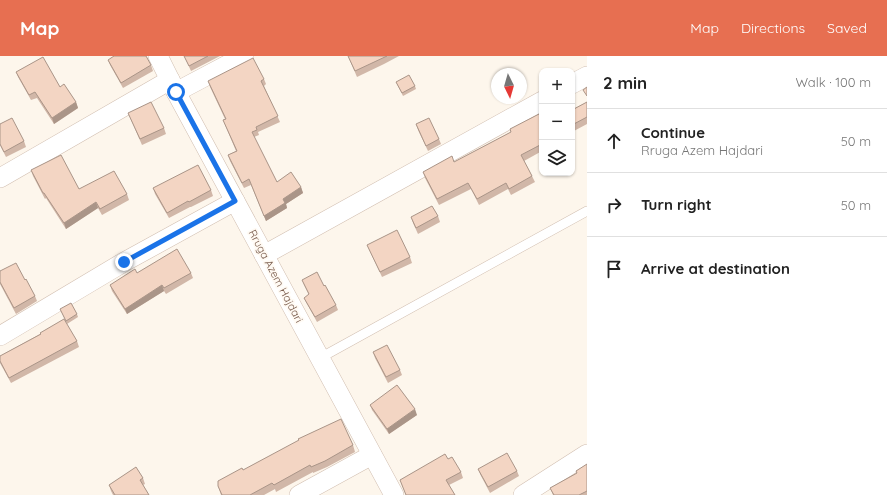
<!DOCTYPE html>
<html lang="en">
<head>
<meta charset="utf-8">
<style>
	:root { --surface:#fff; --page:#f6f6f6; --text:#222; --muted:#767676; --line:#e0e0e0; --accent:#e76f51 }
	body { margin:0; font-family:Quicksand,sans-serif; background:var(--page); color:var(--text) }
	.controls { position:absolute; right:12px; top:12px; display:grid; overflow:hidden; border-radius:8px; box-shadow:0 1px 3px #0004 }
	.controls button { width:36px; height:36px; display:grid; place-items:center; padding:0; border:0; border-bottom:1px solid var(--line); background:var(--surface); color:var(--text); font:20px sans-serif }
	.compass { position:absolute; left:491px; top:12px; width:36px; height:36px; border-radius:50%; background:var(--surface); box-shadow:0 1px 3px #0004; rotate:175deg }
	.stop { position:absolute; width:12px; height:12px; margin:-9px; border:3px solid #1a73e8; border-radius:50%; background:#fff }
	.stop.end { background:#1a73e8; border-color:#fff; box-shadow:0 1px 4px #0008 }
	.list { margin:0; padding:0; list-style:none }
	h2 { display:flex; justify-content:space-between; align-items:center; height:52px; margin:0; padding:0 16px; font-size:17px }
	h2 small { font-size:13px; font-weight:400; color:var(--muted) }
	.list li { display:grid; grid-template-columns:26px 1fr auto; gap:12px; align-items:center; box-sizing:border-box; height:64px; padding:0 16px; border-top:1px solid var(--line) }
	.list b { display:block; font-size:15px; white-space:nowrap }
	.list p { margin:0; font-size:13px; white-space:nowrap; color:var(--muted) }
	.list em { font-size:13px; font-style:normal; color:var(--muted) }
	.icon { flex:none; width:22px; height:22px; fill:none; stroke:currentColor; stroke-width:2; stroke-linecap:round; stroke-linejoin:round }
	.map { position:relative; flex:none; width:587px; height:439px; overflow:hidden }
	header { display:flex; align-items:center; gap:24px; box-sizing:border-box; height:56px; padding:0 20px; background:var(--accent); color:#fff }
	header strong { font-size:19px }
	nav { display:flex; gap:22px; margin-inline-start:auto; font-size:14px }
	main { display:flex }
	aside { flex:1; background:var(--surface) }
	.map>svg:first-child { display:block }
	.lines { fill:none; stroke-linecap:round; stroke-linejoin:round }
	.lane-casing { stroke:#d1beb0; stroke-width:10 }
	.street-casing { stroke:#d1beb0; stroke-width:20 }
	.lane { stroke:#fff; stroke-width:9 }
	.street { stroke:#fff; stroke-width:19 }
	.wall { fill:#d1b7a8 }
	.shaded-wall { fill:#aa9588 }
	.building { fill:#f3d5c3; stroke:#aa9588 }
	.route { stroke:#1a73e8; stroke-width:5 }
	.labels { text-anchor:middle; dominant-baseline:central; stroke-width:3.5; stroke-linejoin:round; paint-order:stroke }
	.street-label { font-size:11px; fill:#7a5c4d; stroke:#fffaf3 }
</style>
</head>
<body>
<header>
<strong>Map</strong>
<nav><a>Map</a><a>Directions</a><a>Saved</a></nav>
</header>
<main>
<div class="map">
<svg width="587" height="439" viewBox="0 0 587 439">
	<rect width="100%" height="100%" fill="#fdf6ec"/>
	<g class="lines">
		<defs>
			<polyline id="lane" points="320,302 587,155"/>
			<g id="street">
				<polyline points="158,0 176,36 394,439"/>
				<polyline points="572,28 587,20"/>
				<polyline points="176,36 244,0"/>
				<polyline points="0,122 170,24"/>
				<polyline points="264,199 542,45"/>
				<polyline points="0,280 124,206 235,145"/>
				<polyline points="299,439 372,399"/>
				<polyline points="523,439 587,398"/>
			</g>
		</defs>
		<!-- lane casing -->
		<use href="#lane" class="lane-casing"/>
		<!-- street casing -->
		<use href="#street" class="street-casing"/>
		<!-- lane -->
		<use href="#lane" class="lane"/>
		<!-- street -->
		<use href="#street" class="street"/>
	</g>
	<!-- wall -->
	<g class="wall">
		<polygon points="184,0 220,0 191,15"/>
		<polygon points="348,0 399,0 384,8 357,21"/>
		<polygon points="108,4 151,9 153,15 123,32 110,9"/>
		<polygon points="16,16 60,31 76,46 78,52 54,68 37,42 31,44 18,21"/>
		<polygon points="264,23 266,28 264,30 280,66 258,76 259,79 254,81 277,126 301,131 303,137 286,148 287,152 266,165 251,129 244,132 230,105 228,99 236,95 223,64 225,63 210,31 208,25"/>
		<polygon points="396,26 415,30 416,33 403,40"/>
		<polygon points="587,46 587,68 572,76 572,54"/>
		<polygon points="128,57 164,72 166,78 142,89"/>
		<polygon points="542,63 542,95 524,105 532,120 535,126 511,139 508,133 479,149 471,133 439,149 425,122 423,116 454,106 511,76 510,73"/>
		<polygon points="0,68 24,85 26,91 6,101 0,89"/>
		<polygon points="416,68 439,83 441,88 428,95 418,74"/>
		<polygon points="31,114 79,133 127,138 129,144 102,159 98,152 66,173 46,142 45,143 33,120"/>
		<polygon points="153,132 211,134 213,140 191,151 190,151 169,162 155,138"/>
		<polygon points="438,160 440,166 418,178 413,167 411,161"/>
		<polygon points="367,189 410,201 412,207 382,221"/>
		<polygon points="0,215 25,224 35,240 37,245 16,258 0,228"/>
		<polygon points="137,217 191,217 193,222 166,238 164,235 127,258 112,235 110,229"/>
		<polygon points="302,224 324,230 336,249 338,254 317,266 306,246 304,242 309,239 304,229"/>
		<polygon points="60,253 77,258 78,261 67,268"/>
		<polygon points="40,278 77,285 79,291 11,327 0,307 0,300"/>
		<polygon points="373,296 400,314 402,319 388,327 375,302"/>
		<polygon points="370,349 417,359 389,378 372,354"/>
		<polygon points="353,389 355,396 327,411 313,417 313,416 276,436 275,433 264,439 221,439 218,430 243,414"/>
		<polygon points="448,403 461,416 463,422 449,429 455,439 406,439 400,424"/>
		<polygon points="587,408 587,439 553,439 550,432 577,417 576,415"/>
		<polygon points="478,413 517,415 519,420 490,437 480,418"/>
		<polygon points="143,422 145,428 143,429 149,439 113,439 111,435 109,429"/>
	</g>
	<!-- shaded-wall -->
	<g class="shaded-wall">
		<polygon points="76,46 78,52 54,68 52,62"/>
		<polygon points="301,131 303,137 286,148 287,152 266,165 264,160 283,143"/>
		<polygon points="96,146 98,152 66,173 64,167"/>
		<polygon points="162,229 164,235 127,258 125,253"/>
		<polygon points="415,353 417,359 389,378 387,373"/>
	</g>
	<!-- building -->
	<g class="building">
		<polygon points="114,0 146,0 151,9 121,27 108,4"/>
		<polygon points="184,0 208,0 189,10"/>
		<polygon points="348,0 387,0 355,15"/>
		<polygon points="43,1 60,31 64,28 76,46 52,62 35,36 29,39 16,16"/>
		<polygon points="253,2 264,23 261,25 278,60 256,71 257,74 252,76 277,126 291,116 301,131 283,143 285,147 264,160 249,123 242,127 228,99 237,95 223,64 226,63 208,25"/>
		<polygon points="409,19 415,30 402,37 396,26"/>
		<polygon points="587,31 587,40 583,34"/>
		<polygon points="151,46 164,72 140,83 128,57"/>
		<polygon points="587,46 587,61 572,69 572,54"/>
		<polygon points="539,58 542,63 542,88 521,99 532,120 509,133 506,127 477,143 468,127 437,143 423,116 452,100 454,106 511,76 510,73"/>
		<polygon points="12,62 24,85 4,96 0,88 0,68"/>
		<polygon points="429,62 439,83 426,90 416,68"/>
		<polygon points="61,99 79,133 114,115 127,138 100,153 96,146 64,167 44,137 43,137 31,114"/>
		<polygon points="198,109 211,134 189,146 188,145 167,157 153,132"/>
		<polygon points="432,150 438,160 416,172 411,161"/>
		<polygon points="397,174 410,201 380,216 367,189"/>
		<polygon points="177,193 191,217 164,232 162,229 125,253 110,229 135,213 137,217"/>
		<polygon points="16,207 25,224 26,223 35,240 14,252 0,226 0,215"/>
		<polygon points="317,216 324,230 325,229 336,249 315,261 304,242 309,238 302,224"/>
		<polygon points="71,247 77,258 66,265 60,253"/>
		<polygon points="64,263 77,285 9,322 0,305 0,300 41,278 40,277"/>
		<polygon points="387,289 400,314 386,321 373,296"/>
		<polygon points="397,329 415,353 387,373 370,349"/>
		<polygon points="341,363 353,389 325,405 311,411 310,409 274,429 272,427 250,439 222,439 218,430 218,425 242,412 243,414 299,384 298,383"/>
		<polygon points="507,397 517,415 488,431 478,413"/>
		<polygon points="445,398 448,403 452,401 461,416 446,424 455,439 406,439 400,424"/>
		<polygon points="587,408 587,435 579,439 554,439 550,432 577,417 576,415"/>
		<polygon points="136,411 143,422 140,424 149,439 115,439 109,429"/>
	</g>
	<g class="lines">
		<!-- route -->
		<polyline class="route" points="124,206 235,145 176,36"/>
	</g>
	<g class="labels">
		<!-- street labels -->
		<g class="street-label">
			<text transform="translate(276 220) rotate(62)">Rruga Azem Hajdari</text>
		</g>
	</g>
</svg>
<div class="controls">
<button>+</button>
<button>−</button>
<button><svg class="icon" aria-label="layers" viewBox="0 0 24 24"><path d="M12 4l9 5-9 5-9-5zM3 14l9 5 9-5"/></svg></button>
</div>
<svg class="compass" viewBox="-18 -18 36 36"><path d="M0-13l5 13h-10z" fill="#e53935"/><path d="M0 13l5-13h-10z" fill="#767676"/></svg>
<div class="stop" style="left:176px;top:36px"></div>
<div class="stop end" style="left:124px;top:206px"></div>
</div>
<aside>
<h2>2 min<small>Walk · 100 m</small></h2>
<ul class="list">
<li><svg class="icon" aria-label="ahead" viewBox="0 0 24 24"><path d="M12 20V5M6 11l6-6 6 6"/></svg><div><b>Continue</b><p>Rruga Azem Hajdari</p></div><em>50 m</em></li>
<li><svg class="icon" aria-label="right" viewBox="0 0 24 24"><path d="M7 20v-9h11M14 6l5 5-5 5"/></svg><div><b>Turn right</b></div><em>50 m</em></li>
<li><svg class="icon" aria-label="arrive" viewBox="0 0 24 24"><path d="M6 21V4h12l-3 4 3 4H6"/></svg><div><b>Arrive at destination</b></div></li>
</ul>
</aside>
</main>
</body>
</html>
